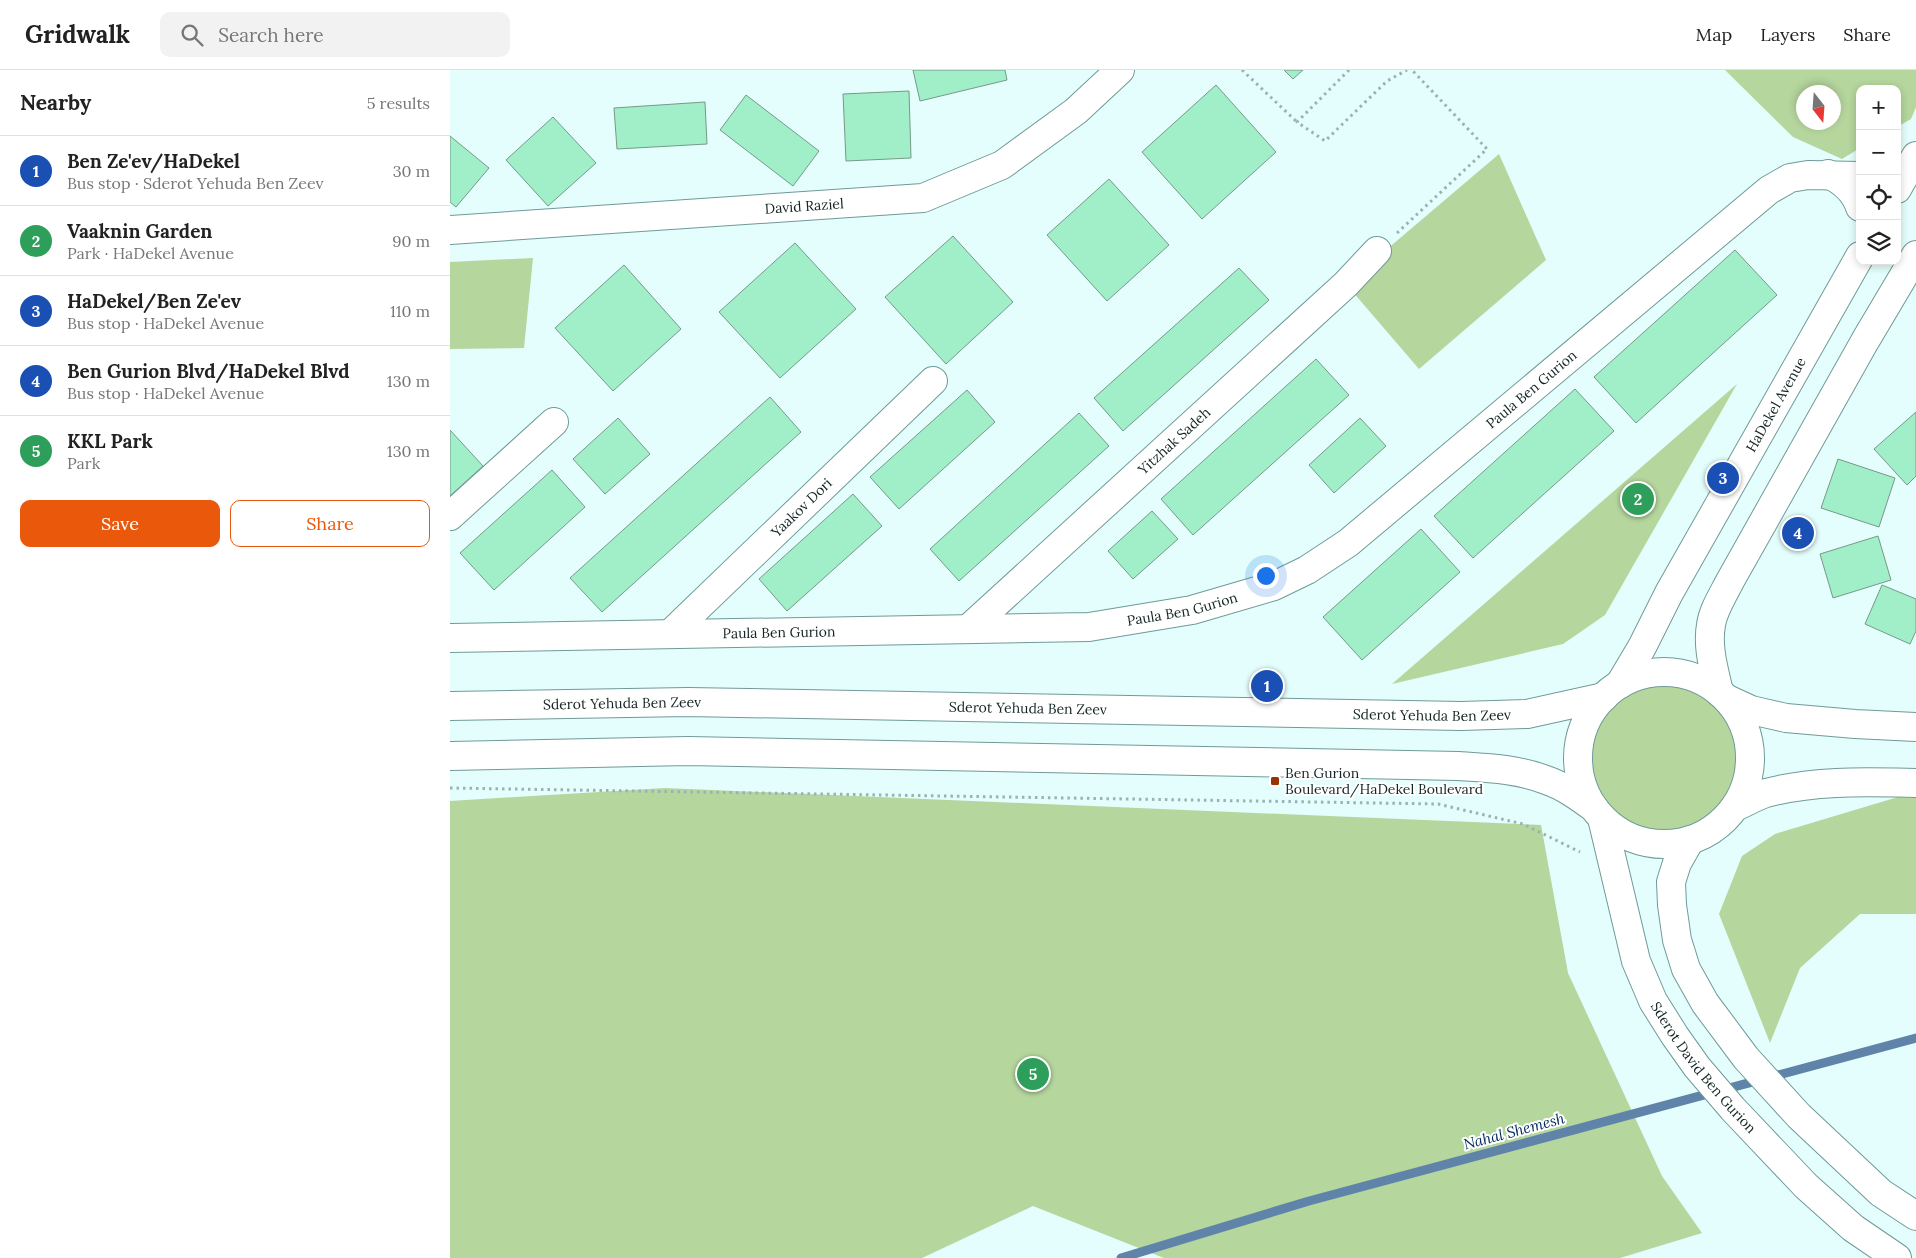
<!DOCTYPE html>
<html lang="en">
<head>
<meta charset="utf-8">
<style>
	:root { --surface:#fff; --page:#f2f2f2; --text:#222; --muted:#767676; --line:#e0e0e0; --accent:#ea580c }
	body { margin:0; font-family:Lora,serif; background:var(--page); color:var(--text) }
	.controls { position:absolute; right:15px; top:15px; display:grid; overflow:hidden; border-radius:10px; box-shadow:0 2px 8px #0003 }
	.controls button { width:45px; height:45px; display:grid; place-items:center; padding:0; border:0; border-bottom:1px solid var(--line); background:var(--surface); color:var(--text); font:25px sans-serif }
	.compass { position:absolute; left:1346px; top:15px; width:45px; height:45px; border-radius:50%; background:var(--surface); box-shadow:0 2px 8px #0003; rotate:163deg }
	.you { position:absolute; left:815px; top:505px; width:18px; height:18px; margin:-12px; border:4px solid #fff; border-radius:50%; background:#1a73e8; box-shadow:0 0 0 8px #1a73e833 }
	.badge { display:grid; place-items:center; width:32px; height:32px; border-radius:50%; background:var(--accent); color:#fff; font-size:16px; font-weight:700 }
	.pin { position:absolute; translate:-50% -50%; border:2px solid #fff; box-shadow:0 1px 5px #0006 }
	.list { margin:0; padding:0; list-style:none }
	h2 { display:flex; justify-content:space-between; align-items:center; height:65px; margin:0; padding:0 20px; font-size:21px }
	h2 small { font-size:16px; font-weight:400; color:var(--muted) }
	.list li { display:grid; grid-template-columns:32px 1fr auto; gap:15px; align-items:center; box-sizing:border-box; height:70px; padding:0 20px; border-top:1px solid var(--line) }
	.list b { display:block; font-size:19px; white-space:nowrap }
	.list p { margin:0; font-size:16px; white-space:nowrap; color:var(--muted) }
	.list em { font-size:16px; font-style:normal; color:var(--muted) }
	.actions { display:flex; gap:10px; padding:15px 20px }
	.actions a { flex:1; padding:11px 0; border:1px solid var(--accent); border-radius:10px; text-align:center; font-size:18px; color:var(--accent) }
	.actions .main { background:var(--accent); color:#fff }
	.icon { flex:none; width:28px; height:28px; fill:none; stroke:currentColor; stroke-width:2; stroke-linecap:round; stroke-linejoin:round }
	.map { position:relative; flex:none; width:1466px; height:1188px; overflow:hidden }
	header { display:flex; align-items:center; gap:30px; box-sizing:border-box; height:70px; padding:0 25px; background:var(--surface); border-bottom:1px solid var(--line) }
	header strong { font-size:24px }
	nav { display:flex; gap:28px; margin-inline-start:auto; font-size:18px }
	.search { width:350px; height:45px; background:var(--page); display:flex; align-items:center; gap:12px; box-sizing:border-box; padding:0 18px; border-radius:10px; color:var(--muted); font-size:19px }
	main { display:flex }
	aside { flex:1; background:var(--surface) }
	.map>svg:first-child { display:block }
	.green { fill:#b5d69d; fill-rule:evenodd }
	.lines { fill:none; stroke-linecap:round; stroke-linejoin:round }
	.stream { stroke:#6084a9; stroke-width:9 }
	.building { fill:#a1efc9; stroke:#798 }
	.street-casing { stroke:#6f9a98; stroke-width:30 }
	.secondary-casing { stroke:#6f9a98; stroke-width:30 }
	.path { stroke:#9bb2b1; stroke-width:3; stroke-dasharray:2.5 4; stroke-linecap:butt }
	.street { stroke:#fff; stroke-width:28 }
	.secondary { stroke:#fff; stroke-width:28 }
	.poi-dot { fill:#993400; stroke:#fff; stroke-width:2 }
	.labels { text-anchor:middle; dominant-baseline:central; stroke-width:4; stroke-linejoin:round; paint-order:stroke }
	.street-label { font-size:14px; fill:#132423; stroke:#fff }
	.poi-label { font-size:14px; fill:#132423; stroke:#fff; text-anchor:start }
	.water-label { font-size:15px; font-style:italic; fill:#002b5c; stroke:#fff }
</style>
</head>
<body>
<header>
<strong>Gridwalk</strong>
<div class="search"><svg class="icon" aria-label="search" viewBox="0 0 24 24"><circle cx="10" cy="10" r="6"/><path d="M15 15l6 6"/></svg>Search here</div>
<nav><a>Map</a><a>Layers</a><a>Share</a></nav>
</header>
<main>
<aside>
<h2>Nearby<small>5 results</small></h2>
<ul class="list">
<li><span class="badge" style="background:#1a4fb4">1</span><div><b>Ben Ze'ev/HaDekel</b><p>Bus stop · Sderot Yehuda Ben Zeev</p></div><em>30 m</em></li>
<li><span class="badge" style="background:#2e9e5b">2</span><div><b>Vaaknin Garden</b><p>Park · HaDekel Avenue</p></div><em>90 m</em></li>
<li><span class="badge" style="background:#1a4fb4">3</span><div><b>HaDekel/Ben Ze'ev</b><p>Bus stop · HaDekel Avenue</p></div><em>110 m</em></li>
<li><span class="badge" style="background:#1a4fb4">4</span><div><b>Ben Gurion Blvd/HaDekel Blvd</b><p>Bus stop · HaDekel Avenue</p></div><em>130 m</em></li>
<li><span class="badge" style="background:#2e9e5b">5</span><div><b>KKL Park</b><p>Park</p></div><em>130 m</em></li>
</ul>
<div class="actions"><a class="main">Save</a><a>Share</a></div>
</aside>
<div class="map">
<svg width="1466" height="1188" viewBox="0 0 1466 1188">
	<rect width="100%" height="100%" fill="#e3fefc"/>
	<!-- green -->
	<g class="green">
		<path d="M1275 0H1466V37L1461 49 1447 57V19H1410V78L1392 89 1343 67ZM1384 22V52H1354V22Z"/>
		<polygon points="1049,84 1096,190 969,299 896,214"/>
		<polygon points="83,188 74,278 0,279 0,192"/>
		<polygon points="1287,314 1155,545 1113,574 942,614"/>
		<circle cx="1214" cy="688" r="72"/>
		<polygon points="215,718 1091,755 1118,903 1212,1106 1252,1163 1170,1188 714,1188 583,1136 472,1188 0,1188 0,731"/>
		<polygon points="1448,727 1466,728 1466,844 1410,844 1350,898 1320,973 1269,844 1292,786 1325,764"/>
	</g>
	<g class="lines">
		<!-- stream -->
		<polyline class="stream" points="671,1188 859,1131 1466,968"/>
	</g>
	<!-- building -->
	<g class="building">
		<polygon points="463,0 555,0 557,10 470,31"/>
		<polygon points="834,0 853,0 843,9"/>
		<polygon points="766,15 826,82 752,149 692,82"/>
		<polygon points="459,21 461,88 396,91 393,24"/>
		<polygon points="296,25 369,81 343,116 270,60"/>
		<polygon points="255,32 257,74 167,79 164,38"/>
		<polygon points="103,47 146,93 98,136 56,90"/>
		<polygon points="0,66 39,98 6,137 0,132"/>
		<polygon points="659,109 719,175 657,231 597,165"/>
		<polygon points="503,166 563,232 496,294 435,227"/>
		<polygon points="345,173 406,239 330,308 269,242"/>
		<polygon points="1285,180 1327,225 1186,353 1144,307"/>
		<polygon points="174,195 231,259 163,321 105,258"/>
		<polygon points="789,198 819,230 673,361 644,328"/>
		<polygon points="866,289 899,325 743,465 711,429"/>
		<polygon points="1125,319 1164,361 1023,488 984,446"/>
		<polygon points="517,320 545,352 449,439 420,407"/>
		<polygon points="320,327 351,362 152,542 120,508"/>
		<polygon points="1466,342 1466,406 1457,415 1424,379"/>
		<polygon points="629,343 659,376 509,511 480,479"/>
		<polygon points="168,348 200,384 155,424 123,389"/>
		<polygon points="910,348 936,376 884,423 859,395"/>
		<polygon points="0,360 33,396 0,426"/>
		<polygon points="1388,389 1445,408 1429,457 1371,438"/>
		<polygon points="102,400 135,437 44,520 10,483"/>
		<polygon points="403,424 432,456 337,541 309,509"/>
		<polygon points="702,441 728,469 683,509 658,481"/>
		<polygon points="971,459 1010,502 912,590 873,547"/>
		<polygon points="1428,466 1441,510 1383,528 1370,484"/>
		<polygon points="1432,515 1466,529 1466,561 1460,574 1415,554"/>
	</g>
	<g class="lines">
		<defs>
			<g id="street">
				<path d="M1378 104C1393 111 1405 122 1410 137"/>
				<path id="s1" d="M0 160 473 128 552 95 626 41 670 0"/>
				<polyline points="0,446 104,352"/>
				<path id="s2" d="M518 559 896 214 927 181"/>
				<path id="s3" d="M221 563 483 311"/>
				<path id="s4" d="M0 568 639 557 742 540 824 516 857 500 898 473 1319 120 1340 108 1358 105 1410 106"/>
			</g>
			<g id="secondary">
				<polyline points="1447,119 1466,86"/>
				<circle cx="1214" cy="688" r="86"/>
				<path id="s5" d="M1170 614 1192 577 1219 523 1410 186"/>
				<path d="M1269 622C1264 600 1257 577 1261 555 1263 540 1273 525 1280 511L1415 271 1466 185"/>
				<polyline points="1277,629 1301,640 1336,648 1405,654 1466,657"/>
				<path id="s6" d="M0 636 238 632 1011 646 1077 644 1154 627"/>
				<path d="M0 686 238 681 1008 696C1038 698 1068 699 1096 710 1114 716 1129 727 1144 738"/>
				<path d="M1285 737C1295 733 1306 726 1316 723 1365 710 1416 712 1466 713"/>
				<path id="s7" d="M1152 748 1186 891 1203 931 1225 966 1247 997 1283 1039 1356 1116 1403 1158 1447 1188"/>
				<polyline points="1240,770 1227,793 1221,812 1222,835 1227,870 1236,899 1255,933 1296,988 1349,1046 1431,1123 1466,1146"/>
			</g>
		</defs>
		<!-- street casing -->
		<use href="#street" class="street-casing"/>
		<!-- secondary casing -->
		<use href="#secondary" class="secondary-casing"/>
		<!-- path -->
		<g class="path">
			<polyline points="792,0 847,52"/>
			<polyline points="899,0 847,52 875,71 937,11 957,0"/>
			<polyline points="947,163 1037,79 962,0"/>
			<polyline points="0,718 988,734 1073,754 1130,782"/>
		</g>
		<!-- street -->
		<use href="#street" class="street"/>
		<!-- secondary -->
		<use href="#secondary" class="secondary"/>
	</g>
	<!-- markers -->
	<rect class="poi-dot" x="820" y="706" width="10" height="10" rx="2.5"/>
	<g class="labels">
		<!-- street labels -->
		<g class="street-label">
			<text stroke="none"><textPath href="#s1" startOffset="355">David Raziel</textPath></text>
			<text stroke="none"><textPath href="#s4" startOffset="1154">Paula Ben Gurion</textPath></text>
			<text stroke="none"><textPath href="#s5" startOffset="320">HaDekel Avenue</textPath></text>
			<text stroke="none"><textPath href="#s2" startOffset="279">Yitzhak Sadeh</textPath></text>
			<text stroke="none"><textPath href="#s3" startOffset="181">Yaakov Dori</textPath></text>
			<text stroke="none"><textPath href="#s4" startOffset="734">Paula Ben Gurion</textPath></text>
			<text stroke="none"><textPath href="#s4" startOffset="329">Paula Ben Gurion</textPath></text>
			<text stroke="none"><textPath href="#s6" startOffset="172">Sderot Yehuda Ben Zeev</textPath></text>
			<text stroke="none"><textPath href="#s6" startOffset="578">Sderot Yehuda Ben Zeev</textPath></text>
			<text stroke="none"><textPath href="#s6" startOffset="982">Sderot Yehuda Ben Zeev</textPath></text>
			<text stroke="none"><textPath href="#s7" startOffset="274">Sderot David Ben Gurion</textPath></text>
		</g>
		<!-- poi labels -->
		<g class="poi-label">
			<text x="835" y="703">Ben Gurion<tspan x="835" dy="16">Boulevard/HaDekel Boulevard</tspan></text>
		</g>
		<!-- water labels -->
		<g class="water-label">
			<text transform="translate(1064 1061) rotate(-15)">Nahal Shemesh</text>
		</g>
	</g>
</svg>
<div class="controls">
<button>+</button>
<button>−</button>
<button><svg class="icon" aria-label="locate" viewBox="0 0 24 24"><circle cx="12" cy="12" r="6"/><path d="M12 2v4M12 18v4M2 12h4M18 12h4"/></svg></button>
<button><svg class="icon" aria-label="layers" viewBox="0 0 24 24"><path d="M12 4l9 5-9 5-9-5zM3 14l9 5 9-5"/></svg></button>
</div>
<svg class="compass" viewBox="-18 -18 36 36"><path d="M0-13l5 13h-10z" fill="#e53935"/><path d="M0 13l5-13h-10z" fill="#767676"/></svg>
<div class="you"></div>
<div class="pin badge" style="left:817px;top:616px;background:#1a4fb4">1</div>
<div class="pin badge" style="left:1188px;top:429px;background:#2e9e5b">2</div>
<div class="pin badge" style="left:1273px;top:408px;background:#1a4fb4">3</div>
<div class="pin badge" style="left:1348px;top:463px;background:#1a4fb4">4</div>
<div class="pin badge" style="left:583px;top:1004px;background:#2e9e5b">5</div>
</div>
</main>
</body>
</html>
